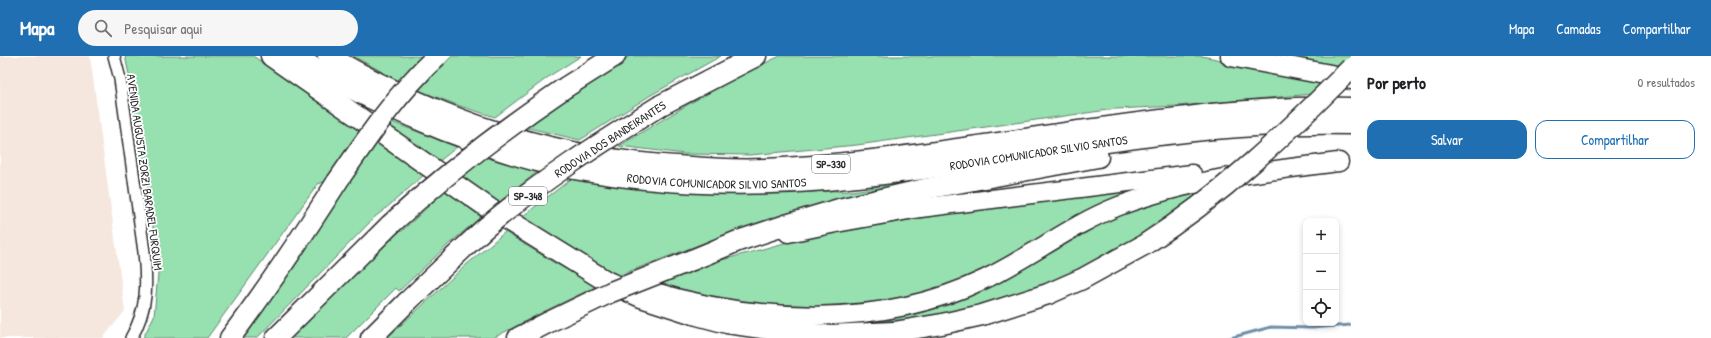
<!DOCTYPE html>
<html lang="pt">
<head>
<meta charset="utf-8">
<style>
	:root { --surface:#fff; --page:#f6f6f6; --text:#202124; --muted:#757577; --line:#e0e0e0; --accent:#1f6fb2 }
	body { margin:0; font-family:"Patrick Hand",sans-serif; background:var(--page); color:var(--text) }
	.controls { position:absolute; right:12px; bottom:12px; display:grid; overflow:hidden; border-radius:8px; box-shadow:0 2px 6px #0003 }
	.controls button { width:36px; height:36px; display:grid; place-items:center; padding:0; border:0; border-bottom:1px solid var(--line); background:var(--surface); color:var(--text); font:20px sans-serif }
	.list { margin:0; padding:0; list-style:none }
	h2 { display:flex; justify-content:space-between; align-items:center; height:52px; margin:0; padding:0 16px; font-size:17px }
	h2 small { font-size:13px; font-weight:400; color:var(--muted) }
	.actions { display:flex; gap:8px; padding:12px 16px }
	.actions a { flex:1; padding:9px 0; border:1px solid var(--accent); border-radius:12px; text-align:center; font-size:14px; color:var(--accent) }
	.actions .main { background:var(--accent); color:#fff }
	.icon { flex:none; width:22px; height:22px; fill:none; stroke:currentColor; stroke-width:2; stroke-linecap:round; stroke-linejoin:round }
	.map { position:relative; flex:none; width:1351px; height:282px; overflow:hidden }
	header { display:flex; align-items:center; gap:24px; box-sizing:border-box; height:56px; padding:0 20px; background:var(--accent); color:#fff }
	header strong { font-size:19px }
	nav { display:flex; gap:22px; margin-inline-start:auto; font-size:14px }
	.search { width:280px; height:36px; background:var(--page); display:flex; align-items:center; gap:10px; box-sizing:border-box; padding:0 14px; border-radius:22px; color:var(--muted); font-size:15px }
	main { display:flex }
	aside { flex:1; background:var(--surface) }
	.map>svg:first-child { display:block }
	.built { fill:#f5e7dd }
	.green { fill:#97e0b0; stroke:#61866e }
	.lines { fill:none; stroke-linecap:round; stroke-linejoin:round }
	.stream { stroke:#718fa8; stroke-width:3 }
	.minor-casing { stroke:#2b2b2b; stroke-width:14 }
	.trunk-casing { stroke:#2b2b2b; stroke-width:21 }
	.motorway-casing { stroke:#2b2b2b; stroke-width:23 }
	.minor { stroke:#fff; stroke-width:11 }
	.trunk { stroke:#fff; stroke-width:18 }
	.motorway { stroke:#fff; stroke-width:20 }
	.motorway-bridge-casing { stroke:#2b2b2b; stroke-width:23; stroke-linecap:butt }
	.motorway-bridge { stroke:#fff; stroke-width:20 }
	.labels { text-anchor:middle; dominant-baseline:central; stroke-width:3.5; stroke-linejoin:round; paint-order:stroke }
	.shield { fill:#fff; stroke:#6b6b6b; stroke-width:1 }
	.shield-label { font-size:11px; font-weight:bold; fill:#2b2b2b }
	.street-label { font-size:12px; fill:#2b2b2b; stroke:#fff }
</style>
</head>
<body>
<header>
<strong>Mapa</strong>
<div class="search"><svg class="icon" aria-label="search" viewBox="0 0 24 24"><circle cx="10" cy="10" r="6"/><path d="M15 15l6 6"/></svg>Pesquisar aqui</div>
<nav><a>Mapa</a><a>Camadas</a><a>Compartilhar</a></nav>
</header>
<main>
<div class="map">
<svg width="1351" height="282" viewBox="0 0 1351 282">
	<rect width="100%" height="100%" fill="#fff"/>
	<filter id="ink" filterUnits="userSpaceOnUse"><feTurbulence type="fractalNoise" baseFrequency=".025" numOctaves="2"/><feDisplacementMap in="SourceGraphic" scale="8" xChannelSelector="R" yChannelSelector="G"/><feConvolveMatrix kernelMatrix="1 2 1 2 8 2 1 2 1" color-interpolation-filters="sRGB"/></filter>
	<g filter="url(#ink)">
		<!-- built -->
		<polygon class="built" points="0,0 90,0 125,255 103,282 0,282"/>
		<!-- green -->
		<g class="green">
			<polygon points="125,0 253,0 361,75 326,125 318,128 207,282 143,282 154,260 158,218 151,153 131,28"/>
			<polygon points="353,0 423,0 401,26"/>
			<polygon points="452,0 581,0 551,19 495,61 460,50 418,34"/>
			<polygon points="630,0 721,0 651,39 580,84 524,71 612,11"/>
			<polygon points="780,0 1202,0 1325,26 1313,38 1177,50 1115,53 857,89 750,99 685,98 619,90 722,28"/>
			<polygon points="1285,0 1351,0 1339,11"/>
			<polygon points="392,66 457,91 437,107 387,72"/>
			<polygon points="376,86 424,119 384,154 376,160 257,282 239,282 343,135"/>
			<polygon points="485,101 537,116 496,149 459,123"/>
			<path d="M571 123C658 137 740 141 828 135 835 134 843 136 850 135 866 134 882 129 897 126L899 130 787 159 735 175 620 219 597 209 519 163Z"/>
			<polygon points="1216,127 1160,170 1060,224 999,244 970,252 913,263 842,268 842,263 888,257 1098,165"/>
			<polygon points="1147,131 991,215 896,248 787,254 652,231 711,207 799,183 846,174 988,151"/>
			<polygon points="446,134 481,161 450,187 399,235 396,232 346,282 288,282 396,176 402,175"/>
			<polygon points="505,176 553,206 597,230 545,255 493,282 387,282 466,209"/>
		</g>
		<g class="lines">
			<!-- stream -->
			<polyline class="stream" points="1230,282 1271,271 1311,272 1351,269"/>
			<defs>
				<path id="minor" d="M114 0 120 23 144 196C147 228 148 253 131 282"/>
				<g id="trunk">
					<polyline points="788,177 836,167 920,152 1192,118"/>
					<path d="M648 234C756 267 881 273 985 223 1031 201 1072 168 1119 150 1190 123 1265 115 1339 106"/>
				</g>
				<g id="motorway">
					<polyline points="271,0 490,153 606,225 641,241 697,259 727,267 795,277 831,279 894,276 942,268 982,259 1048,238 1082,223 1144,189"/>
					<path id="s1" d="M295 0C342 31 394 54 446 75 478 87 511 99 545 107 636 127 733 132 826 124 1000 109 1176 63 1351 68"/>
					<path d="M328 0C445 67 556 104 691 111 716 113 741 114 765 113 870 108 975 90 1079 75 1169 63 1260 49 1351 52"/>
					<polyline points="1231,0 1351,23"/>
					<polyline points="566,31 615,0"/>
					<polyline points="661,49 756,0"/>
					<polyline points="692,204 738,185 789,168 839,153 925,133 1098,101"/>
					<path d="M230 282C268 232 303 179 337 126"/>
					<polyline points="276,282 390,169"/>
					<polyline points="371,282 407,246"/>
					<polyline points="518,282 549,266"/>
				</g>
			</defs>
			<!-- minor casing -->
			<use href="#minor" class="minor-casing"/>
			<!-- trunk casing -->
			<use href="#trunk" class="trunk-casing"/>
			<!-- motorway casing -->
			<use href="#motorway" class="motorway-casing"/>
			<!-- minor -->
			<use href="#minor" class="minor"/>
			<!-- trunk -->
			<use href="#trunk" class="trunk"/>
			<!-- motorway -->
			<use href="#motorway" class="motorway"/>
			<defs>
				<g id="motorway-bridge">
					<path d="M337 126C367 82 398 36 437 0"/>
					<path d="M390 169C445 118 504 73 566 31"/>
					<path d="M1144 189C1222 139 1286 78 1351 12"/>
					<path d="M407 246C432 222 458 197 484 173 539 126 600 87 661 49"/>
					<polyline points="549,266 611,236 692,204"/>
				</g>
			</defs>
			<!-- motorway-bridge casing -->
			<use href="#motorway-bridge" class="motorway-bridge-casing"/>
			<!-- motorway-bridge -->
			<use href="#motorway-bridge" class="motorway-bridge"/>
		</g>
	</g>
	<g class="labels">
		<!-- shield labels -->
		<g class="shield">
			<rect x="812" y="99" width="38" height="18" rx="3"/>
			<rect x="509" y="131" width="38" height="18" rx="3"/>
		</g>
		<g class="shield-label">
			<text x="831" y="108">SP-330</text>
			<text x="528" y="140">SP-348</text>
		</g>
		<!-- street labels -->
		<g class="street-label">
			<text transform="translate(610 83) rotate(-33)">RODOVIA DOS BANDEIRANTES</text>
			<text stroke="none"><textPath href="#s1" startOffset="770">RODOVIA COMUNICADOR SILVIO SANTOS</textPath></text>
			<text transform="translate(145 116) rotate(82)">AVENIDA AUGUSTA ZORZI BARADEL FURQUIM</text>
			<text stroke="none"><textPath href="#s1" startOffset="446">RODOVIA COMUNICADOR SILVIO SANTOS</textPath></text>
		</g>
	</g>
</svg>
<div class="controls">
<button>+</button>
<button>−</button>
<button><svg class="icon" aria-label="locate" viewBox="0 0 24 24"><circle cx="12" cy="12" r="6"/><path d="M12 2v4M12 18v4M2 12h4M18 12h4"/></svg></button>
</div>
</div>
<aside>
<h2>Por perto<small>0 resultados</small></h2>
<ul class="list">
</ul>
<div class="actions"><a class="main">Salvar</a><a>Compartilhar</a></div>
</aside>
</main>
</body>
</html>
